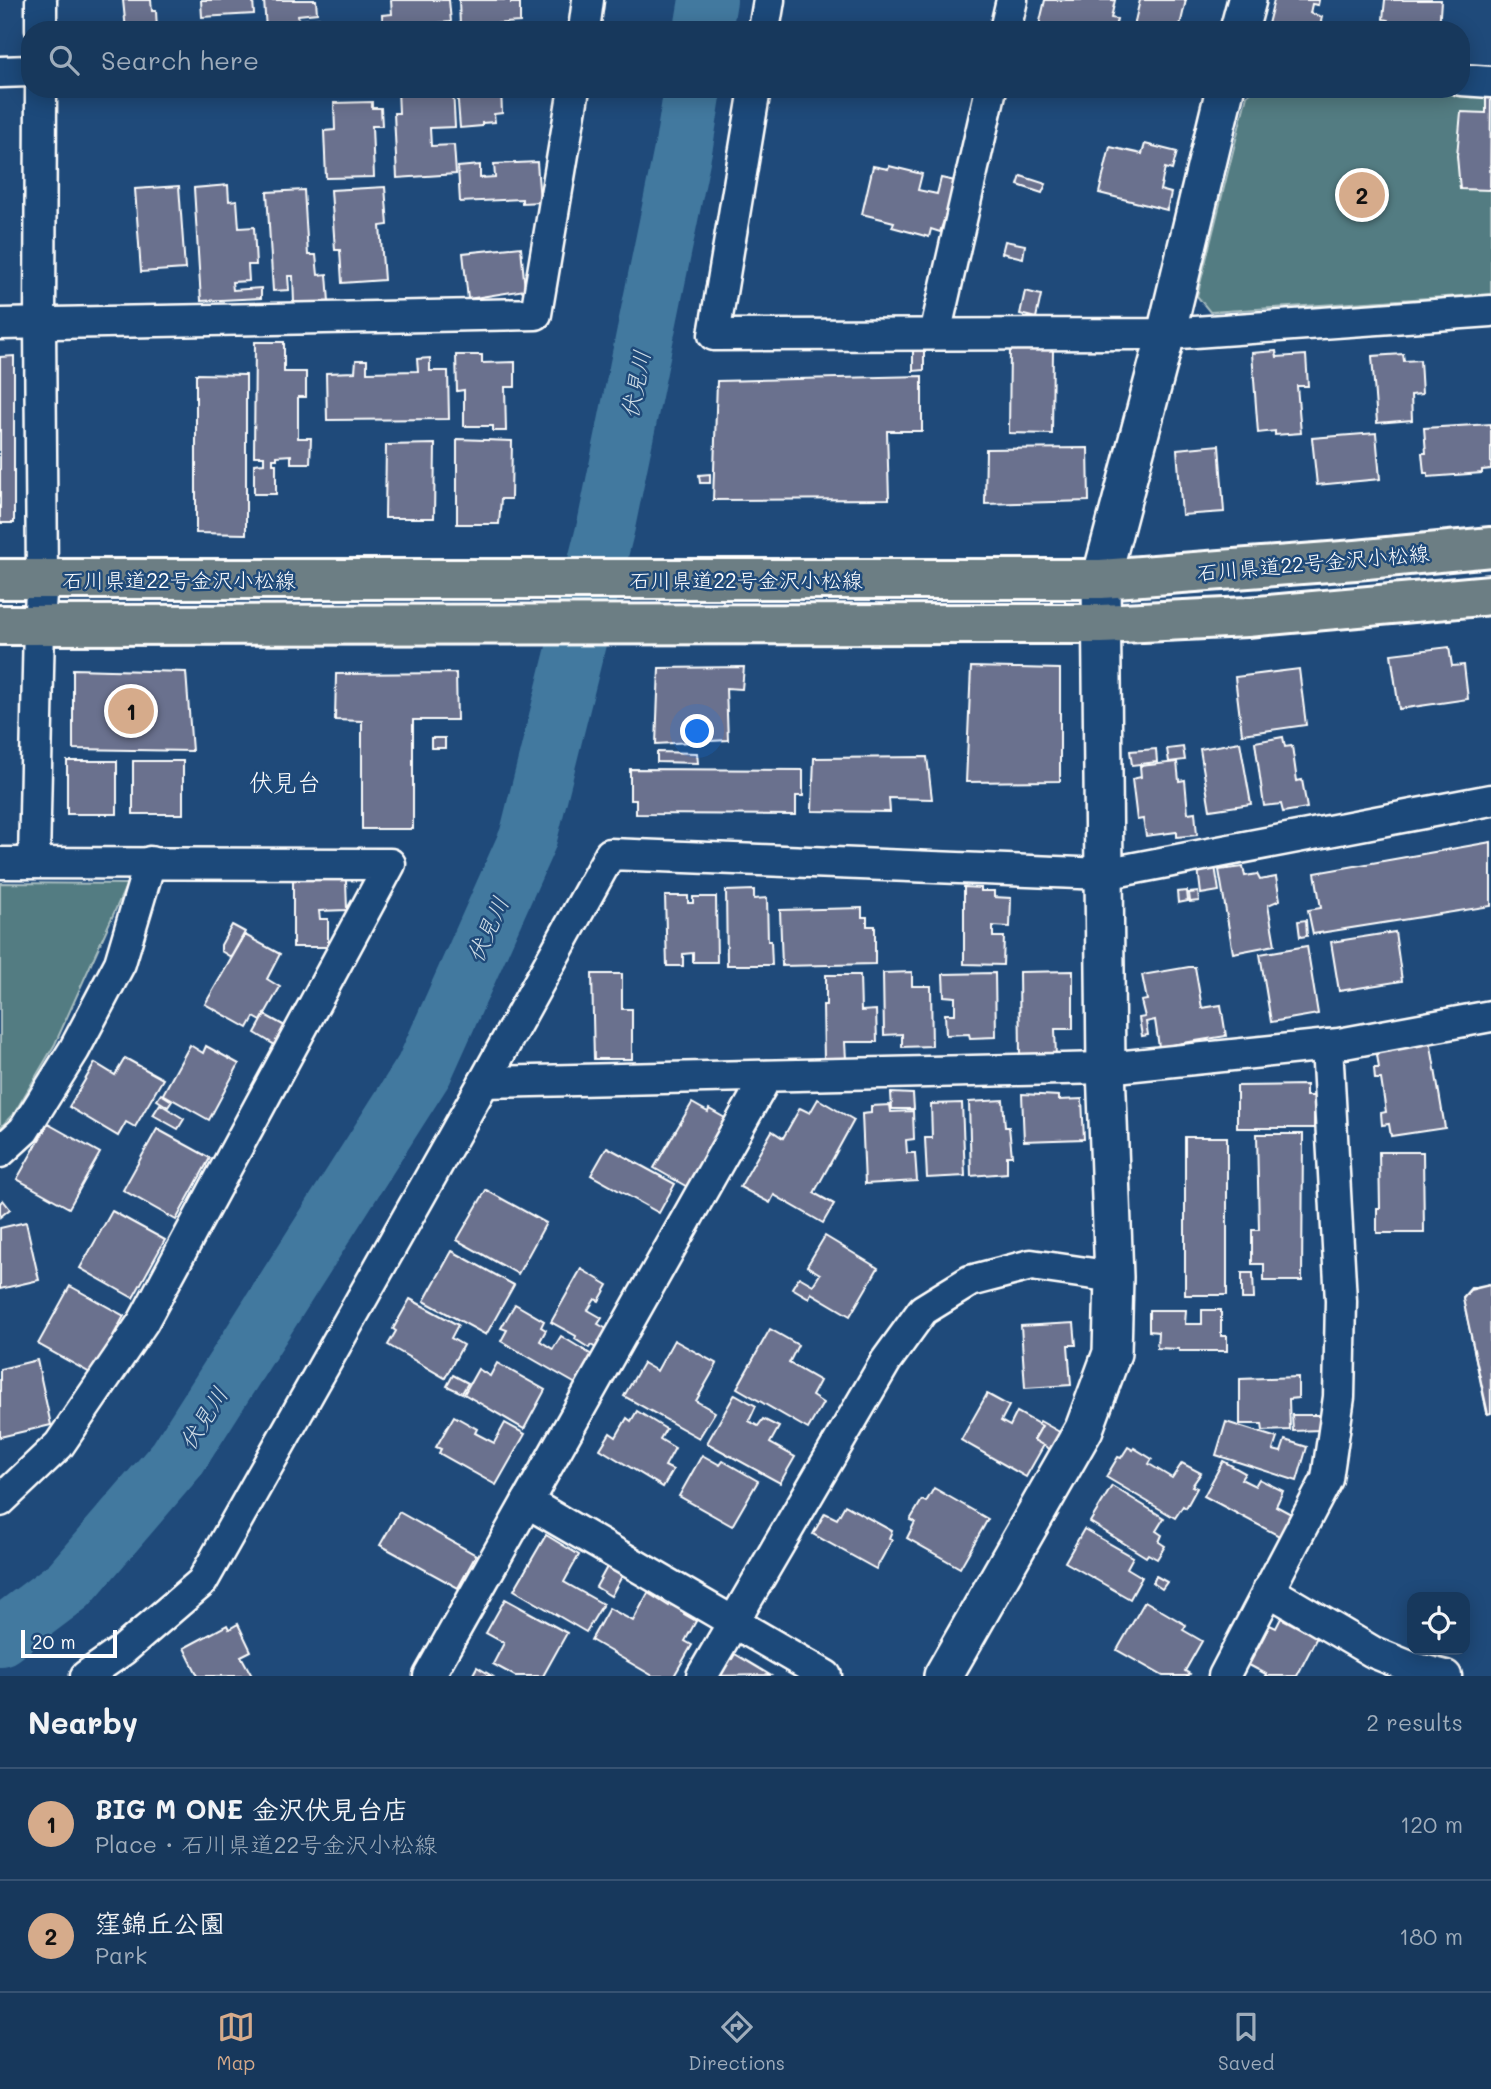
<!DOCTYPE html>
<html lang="en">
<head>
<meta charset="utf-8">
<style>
	:root { --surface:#17385c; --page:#244365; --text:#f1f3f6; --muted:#9eacbb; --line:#365272; --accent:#d6ab8b }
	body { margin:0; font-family:Mali,"Klee One",sans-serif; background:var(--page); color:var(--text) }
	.controls { position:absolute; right:21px; bottom:21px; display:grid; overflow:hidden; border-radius:14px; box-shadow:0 4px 18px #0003 }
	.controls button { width:63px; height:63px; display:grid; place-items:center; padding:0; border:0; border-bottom:2px solid var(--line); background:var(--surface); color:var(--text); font:35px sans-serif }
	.scale { position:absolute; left:21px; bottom:18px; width:96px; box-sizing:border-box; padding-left:7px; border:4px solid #fff; border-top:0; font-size:19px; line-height:24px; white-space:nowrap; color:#fff; -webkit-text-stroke:5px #1f4a7a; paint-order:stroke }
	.you { position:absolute; left:698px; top:732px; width:24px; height:24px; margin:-18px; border:5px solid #fff; border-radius:50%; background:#1a73e8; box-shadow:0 0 0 10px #1a73e833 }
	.badge { display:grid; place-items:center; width:46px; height:46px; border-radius:50%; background:var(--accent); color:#111; font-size:23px; font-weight:700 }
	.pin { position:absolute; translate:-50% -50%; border:4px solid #fff; box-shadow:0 2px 7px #0006 }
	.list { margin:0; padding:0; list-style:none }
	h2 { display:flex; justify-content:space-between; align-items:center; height:91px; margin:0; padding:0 28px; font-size:30px }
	h2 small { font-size:23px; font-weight:400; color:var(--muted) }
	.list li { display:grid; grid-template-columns:46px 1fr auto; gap:21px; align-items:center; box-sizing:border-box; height:112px; padding:0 28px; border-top:2px solid var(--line) }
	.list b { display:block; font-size:26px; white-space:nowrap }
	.list p { margin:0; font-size:23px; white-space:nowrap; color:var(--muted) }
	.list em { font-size:23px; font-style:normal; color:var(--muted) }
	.icon { flex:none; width:38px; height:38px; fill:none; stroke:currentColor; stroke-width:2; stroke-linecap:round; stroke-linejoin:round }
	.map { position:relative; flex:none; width:1491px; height:1676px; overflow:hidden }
	.search { position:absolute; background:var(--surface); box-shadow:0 4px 18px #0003; left:21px; right:21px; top:21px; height:77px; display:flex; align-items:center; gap:18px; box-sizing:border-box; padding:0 24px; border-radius:28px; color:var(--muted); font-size:26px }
	.sheet { height:315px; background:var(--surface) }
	nav { display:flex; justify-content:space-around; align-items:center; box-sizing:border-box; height:98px; border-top:2px solid var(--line); background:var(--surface); font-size:19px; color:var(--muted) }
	nav a { display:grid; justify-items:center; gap:4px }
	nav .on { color:var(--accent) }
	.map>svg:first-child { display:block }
	.green { fill:#527b82; stroke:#a8bdc0; stroke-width:2 }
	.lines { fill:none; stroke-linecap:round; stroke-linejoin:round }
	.river { stroke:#42799f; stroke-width:58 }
	.building { fill:#6a718e; stroke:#fff; stroke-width:2 }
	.minor-casing { stroke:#fff; stroke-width:35 }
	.tertiary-casing { stroke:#fff; stroke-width:42 }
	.primary-casing { stroke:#fff; stroke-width:44 }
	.minor { stroke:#1f4a7a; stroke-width:30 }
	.tertiary { stroke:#1f4a7a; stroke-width:37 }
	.primary { stroke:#6c7e84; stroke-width:38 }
	.labels { text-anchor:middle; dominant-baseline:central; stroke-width:5; stroke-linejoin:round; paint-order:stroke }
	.street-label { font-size:21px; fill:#fff; stroke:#1f4a7a }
	.water-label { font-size:23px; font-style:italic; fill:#d0dee7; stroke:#1f4a7a }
	.quarter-label { font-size:24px; fill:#fff; stroke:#1f4a7a }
</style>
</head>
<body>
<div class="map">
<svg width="1491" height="1676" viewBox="0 0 1491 1676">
	<rect width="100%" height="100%" fill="#1f4a7a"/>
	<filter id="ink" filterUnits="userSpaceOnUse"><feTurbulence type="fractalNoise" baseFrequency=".0143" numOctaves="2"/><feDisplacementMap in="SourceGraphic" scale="14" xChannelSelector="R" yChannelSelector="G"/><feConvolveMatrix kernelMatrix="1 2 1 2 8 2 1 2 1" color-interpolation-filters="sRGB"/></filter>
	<g filter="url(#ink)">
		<!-- green -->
		<g class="green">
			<polygon points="1254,89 1396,89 1491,96 1491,294 1210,312 1197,296 1247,95"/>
			<polygon points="0,883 127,884 55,1044 15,1112 0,1128"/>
		</g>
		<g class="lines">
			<!-- river -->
			<g class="river">
				<polyline points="703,30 708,0"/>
				<polyline points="0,1637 69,1585 177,1459 424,1070 528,838 606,526 684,145 693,89"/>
			</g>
		</g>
		<!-- building -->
		<g class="building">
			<polygon points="123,0 151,0 152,11 156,11 157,30 126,30"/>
			<polygon points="201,0 253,0 254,14 202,17"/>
			<polygon points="264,0 316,0 317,13 298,15 299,20 327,18 328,30 266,30"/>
			<polygon points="391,0 449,0 451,22 383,27 382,15 392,14"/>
			<polygon points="459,0 511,0 511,3 520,3 520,22 460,26"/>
			<polygon points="1045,0 1115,0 1111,18 1117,19 1114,30 1038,30"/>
			<polygon points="1140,0 1186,0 1179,30 1133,30"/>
			<polygon points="1274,0 1319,0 1318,5 1312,4 1310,13 1322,17 1319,30 1269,30 1271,24 1268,24"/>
			<polygon points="1385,0 1441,0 1439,30 1387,30 1388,20 1383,19"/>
			<polygon points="398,89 453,89 455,127 430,128 431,146 454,145 456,174 397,178 394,113 399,113"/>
			<polygon points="457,89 501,89 502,113 494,114 495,122 482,123 482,126 460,128"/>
			<polygon points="1486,95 1491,95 1490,190 1460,189 1457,156 1461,112 1486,113"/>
			<polygon points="372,102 372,108 381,108 382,126 372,126 374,177 326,178 324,131 335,130 334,103"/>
			<polygon points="1145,144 1177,152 1172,170 1165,168 1160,190 1171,193 1167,210 1099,193 1110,147 1142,154"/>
			<polygon points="537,162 540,202 522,203 522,199 460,202 458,167 480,165 480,178 495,177 494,164"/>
			<polygon points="873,166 888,169 889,166 922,174 918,190 937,194 941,178 969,184 963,208 949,205 940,232 931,229 929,237 892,227 894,222 862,214"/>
			<polygon points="1021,176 1046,184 1042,193 1018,185"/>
			<polygon points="228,185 229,201 237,200 239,228 254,227 256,265 248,265 249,281 232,282 233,290 261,288 261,298 201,301 194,188"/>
			<polygon points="179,186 185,269 141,272 135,189"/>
			<polygon points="385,187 388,225 380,226 384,280 342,283 340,250 335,250 331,190"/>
			<polygon points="304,190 308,255 316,255 318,275 327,274 329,302 294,303 293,276 288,276 289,290 273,291 267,192"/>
			<polygon points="1005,241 1025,245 1023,258 1002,253"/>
			<polygon points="521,247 525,290 468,299 463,253"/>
			<polygon points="1025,291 1041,295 1036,318 1020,314"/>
			<polygon points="255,342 284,342 284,372 306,372 306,397 298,397 298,438 311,438 310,463 291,463 291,455 277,456 277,459 273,459 273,464 276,464 276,494 254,494 254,464 264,463 264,456 254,456"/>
			<polygon points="913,348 924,348 924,370 913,371"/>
			<polygon points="1010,348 1053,349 1052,434 1009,433"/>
			<polygon points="1276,351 1277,357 1306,355 1308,386 1297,386 1301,433 1275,435 1275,431 1258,433 1252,353"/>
			<polygon points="1403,354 1404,361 1420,360 1422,394 1411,395 1412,420 1377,423 1372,356"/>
			<polygon points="456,355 482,355 482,363 515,362 515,387 505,387 506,431 493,431 493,426 464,426 464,390 457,391"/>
			<polygon points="14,356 14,523 0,523 0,357"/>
			<polygon points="430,358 430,371 448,371 449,419 327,420 326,373 355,372 356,360 367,360 367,372 418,371 417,359"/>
			<polygon points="196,374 246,375 246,534 196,533"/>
			<polygon points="922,376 922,431 887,431 889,499 713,500 717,381"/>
			<polygon points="1491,424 1491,469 1482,470 1482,473 1428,477 1428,473 1424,473 1422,453 1426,453 1424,428"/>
			<polygon points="1376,433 1380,479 1317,485 1312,438"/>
			<polygon points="457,439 512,441 511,499 501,499 499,524 457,524"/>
			<polygon points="435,444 434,518 385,518 386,445"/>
			<polygon points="1219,445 1224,512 1182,515 1177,449"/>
			<polygon points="1088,448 1089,501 985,504 986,449"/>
			<polygon points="710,474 710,483 700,483 699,475"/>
			<polygon points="1449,647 1452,666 1464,665 1468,699 1399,709 1391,654"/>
			<polygon points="744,667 742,689 726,688 728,740 656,744 659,668"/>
			<polygon points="971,667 1060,669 1060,781 966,782"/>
			<polygon points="73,669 186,672 192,751 73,749"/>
			<polygon points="1299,669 1306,725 1242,734 1235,677"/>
			<polygon points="456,673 457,720 413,720 413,829 362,829 362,721 335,720 336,674"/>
			<polygon points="1283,737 1285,747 1292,746 1297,781 1302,780 1307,808 1283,812 1281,804 1264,806 1255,742"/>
			<rect x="431" y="738" width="14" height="10"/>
			<polygon points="1240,742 1251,804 1210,810 1200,749"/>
			<polygon points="1183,747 1185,760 1169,762 1167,749"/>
			<polygon points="1156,749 1157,762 1132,765 1130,751"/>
			<polygon points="657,752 697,753 698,763 657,762"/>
			<polygon points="927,757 932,799 889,798 890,812 812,811 814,758"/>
			<rect x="67" y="761" width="50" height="53"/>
			<rect x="133" y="761" width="50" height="53"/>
			<polygon points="1177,762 1179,781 1185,780 1188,813 1195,812 1197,835 1177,837 1177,832 1146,836 1143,819 1137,820 1132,779 1141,777 1140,766"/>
			<polygon points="630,769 803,770 803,796 796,796 796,815 636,814 636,800 630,800"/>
			<polygon points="1491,842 1491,906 1313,934 1308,910 1321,908 1315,873"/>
			<polygon points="1215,866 1219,891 1201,894 1198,868"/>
			<polygon points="1243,867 1245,876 1257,874 1260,880 1276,877 1280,900 1268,905 1275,945 1233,953 1219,870"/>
			<polygon points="293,880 346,880 347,910 319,911 320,919 328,919 328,947 293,947"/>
			<polygon points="964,887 981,888 981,891 994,891 994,897 1011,898 1010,927 993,926 993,937 1004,937 1003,965 964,964"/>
			<polygon points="754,890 754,899 767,898 768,941 771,941 772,965 727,965 726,891"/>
			<polygon points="1187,891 1188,901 1178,903 1177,892"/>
			<polygon points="1198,892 1199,901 1190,902 1189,893"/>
			<polygon points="665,896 688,896 688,903 693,903 693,897 716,897 717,962 693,962 693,953 683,954 683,966 667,966"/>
			<polygon points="862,908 862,917 867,917 867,926 875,926 875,964 782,966 780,910"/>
			<polygon points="1306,920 1307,936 1300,937 1298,921"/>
			<polygon points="232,925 245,932 231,957 221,951 221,945"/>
			<polygon points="1395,932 1402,981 1339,991 1331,942"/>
			<polygon points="245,935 280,954 267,979 280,987 261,1021 254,1017 248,1028 205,1004"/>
			<polygon points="1307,946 1318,1014 1271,1022 1260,954"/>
			<polygon points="1189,967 1195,967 1202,1008 1221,1005 1226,1036 1159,1047 1155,1020 1146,1022 1148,1035 1142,1036 1139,1018 1145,1017 1141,1001 1147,1000 1142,975"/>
			<polygon points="1073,971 1073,1029 1055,1029 1056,1057 1020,1057 1019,972"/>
			<polygon points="912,972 912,986 931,986 932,1046 902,1047 902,1034 884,1035 883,973"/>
			<polygon points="995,973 996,1037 970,1038 969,1034 946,1035 945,1014 955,1014 955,997 944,996 943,974"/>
			<polygon points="592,974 622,974 622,1009 632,1009 632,1059 594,1059"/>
			<polygon points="826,975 860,975 861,1011 876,1010 877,1042 845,1042 846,1059 824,1060 823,1005 826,1005"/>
			<polygon points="265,1015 285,1026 275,1045 255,1033"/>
			<polygon points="1430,1040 1445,1128 1391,1136 1389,1124 1382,1125 1381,1113 1386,1112 1381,1079 1375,1079 1374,1068 1379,1068 1376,1048"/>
			<polygon points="190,1045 203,1053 206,1046 239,1064 209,1120 163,1094"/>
			<polygon points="125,1058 163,1079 135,1127 126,1122 118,1136 69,1107 95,1063 115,1075"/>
			<polygon points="1306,1085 1306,1096 1314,1096 1314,1128 1237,1128 1237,1086"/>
			<polygon points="891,1093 913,1094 914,1109 892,1109"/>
			<polygon points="161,1094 172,1101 168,1107 157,1100"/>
			<polygon points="1022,1094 1059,1096 1059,1100 1082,1099 1084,1139 1024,1141"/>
			<polygon points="818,1099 854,1120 814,1193 834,1204 823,1223 774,1195 770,1203 740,1187 772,1131 783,1138 800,1108 810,1113"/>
			<polygon points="1003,1100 1005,1127 1009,1127 1012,1156 1007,1156 1007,1173 971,1176 969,1102"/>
			<polygon points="692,1103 708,1112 709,1109 732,1122 691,1189 654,1168"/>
			<polygon points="962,1103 965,1176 927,1178 925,1138 932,1138 931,1104"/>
			<polygon points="160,1104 184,1119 178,1129 153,1115"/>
			<polygon points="890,1105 891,1112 913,1111 914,1139 906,1140 907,1153 915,1153 917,1181 865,1184 862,1114 871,1113 871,1106"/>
			<polygon points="48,1124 100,1153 69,1208 17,1179"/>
			<polygon points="157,1129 210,1158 176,1220 123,1190"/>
			<polygon points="1257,1134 1303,1134 1302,1281 1264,1281 1264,1264 1252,1264 1252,1230 1259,1230"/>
			<rect x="1185" y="1137" width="42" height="158"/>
			<polygon points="607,1147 675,1184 659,1213 591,1175"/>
			<polygon points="1379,1152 1423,1152 1424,1233 1377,1233 1377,1208 1380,1208"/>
			<polygon points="486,1190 546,1223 518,1274 457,1240"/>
			<polygon points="3,1200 10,1209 0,1217 0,1203"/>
			<polygon points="112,1211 165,1240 133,1298 80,1268"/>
			<polygon points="26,1222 39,1280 0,1289 0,1228"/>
			<polygon points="825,1236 878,1268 850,1316 811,1293 809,1298 792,1288 799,1277 813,1285 820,1274 807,1266"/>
			<polygon points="452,1251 514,1285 486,1335 424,1301"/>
			<polygon points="581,1269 608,1285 599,1301 595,1299 588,1310 602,1318 598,1324 612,1332 601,1351 591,1345 589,1348 575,1339 576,1336 551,1322"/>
			<polygon points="1242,1273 1253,1273 1254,1299 1242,1299"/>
			<polygon points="1489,1284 1491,1413 1487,1413 1463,1297 1471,1288"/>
			<polygon points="1490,1285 1491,1413 1488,1414 1463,1299 1470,1290"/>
			<polygon points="70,1286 124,1316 92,1374 38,1344"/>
			<polygon points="410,1299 458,1325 451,1338 463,1345 445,1378 388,1345 396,1331 393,1329"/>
			<polygon points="515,1304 544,1321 541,1327 546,1330 540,1341 553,1349 561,1336 592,1355 576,1384 501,1341 507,1330 501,1328"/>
			<polygon points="1149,1310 1186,1310 1185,1324 1202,1324 1202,1310 1221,1310 1221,1336 1227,1336 1227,1351 1179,1351 1179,1349 1157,1348 1158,1332 1149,1331"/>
			<polygon points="1074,1323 1076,1345 1068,1345 1071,1385 1025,1388 1021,1326"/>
			<polygon points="770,1329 798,1345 789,1363 820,1381 812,1396 823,1403 808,1429 737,1388"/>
			<polygon points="674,1340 717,1364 696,1401 715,1412 699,1438 624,1396 643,1363 657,1371"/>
			<polygon points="37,1360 51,1425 0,1437 0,1369"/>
			<polygon points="497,1363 545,1390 524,1429 464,1394 478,1369 490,1376"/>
			<polygon points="453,1375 468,1383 462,1393 447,1386"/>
			<polygon points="1298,1377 1298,1398 1289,1399 1290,1430 1263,1431 1262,1424 1240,1424 1240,1379"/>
			<polygon points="735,1394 756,1406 749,1421 758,1426 763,1419 779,1427 770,1443 795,1457 780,1483 707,1443"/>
			<polygon points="987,1394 1009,1406 1001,1421 1010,1426 1017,1412 1042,1426 1034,1440 1044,1445 1026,1477 961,1440"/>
			<polygon points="637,1411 666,1429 660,1439 675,1448 665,1466 673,1470 663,1487 600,1449 610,1433 616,1437 627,1418 631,1421"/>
			<polygon points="1292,1415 1319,1415 1320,1430 1293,1431"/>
			<polygon points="454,1416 477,1429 475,1433 494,1443 505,1423 525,1434 496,1485 439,1453 441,1449 436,1447"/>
			<polygon points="1040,1421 1065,1435 1055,1452 1034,1440 1042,1426 1038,1424"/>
			<polygon points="1226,1422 1277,1438 1273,1450 1281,1452 1285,1440 1307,1447 1297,1481 1216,1455"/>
			<polygon points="1128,1447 1133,1450 1134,1448 1152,1459 1149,1464 1172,1478 1182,1463 1201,1473 1192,1486 1197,1488 1186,1508 1183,1506 1175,1518 1106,1477 1118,1457 1121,1458"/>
			<polygon points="702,1455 720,1465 723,1461 758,1481 732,1526 679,1496"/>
			<polygon points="1223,1461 1245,1473 1241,1479 1255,1486 1259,1479 1283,1491 1276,1506 1293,1515 1281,1537 1204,1496"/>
			<polygon points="1112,1486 1164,1518 1156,1531 1162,1535 1159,1542 1165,1546 1157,1559 1148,1554 1146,1557 1090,1522"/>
			<polygon points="934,1488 988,1519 960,1568 907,1538 915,1522 910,1520 922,1500 926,1502"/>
			<polygon points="845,1505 892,1531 889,1538 892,1540 876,1569 813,1534 825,1513 837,1519"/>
			<polygon points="399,1512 476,1555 458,1588 380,1545"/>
			<polygon points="1084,1529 1133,1557 1127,1568 1142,1577 1130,1599 1065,1562"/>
			<polygon points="546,1535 579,1555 564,1582 603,1604 586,1632 514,1590"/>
			<polygon points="607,1567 622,1576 611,1596 596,1587"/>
			<polygon points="1156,1576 1167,1582 1162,1589 1153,1583"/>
			<polygon points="648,1593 669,1606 670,1604 685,1611 684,1614 696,1621 685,1641 692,1645 674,1676 653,1676 591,1640 609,1608 633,1621"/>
			<polygon points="505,1599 567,1633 543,1676 515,1676 493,1664 504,1643 486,1633"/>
			<polygon points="1145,1601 1186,1625 1183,1630 1202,1641 1185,1671 1190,1674 1188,1676 1163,1676 1117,1650"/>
			<polygon points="1281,1618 1317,1637 1297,1676 1265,1676 1266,1674 1249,1665 1270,1625 1276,1628"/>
			<polygon points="238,1624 251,1651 241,1656 252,1676 198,1676 184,1648 227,1625 229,1629"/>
			<polygon points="724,1654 732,1659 735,1654 770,1675 711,1676"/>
			<polygon points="477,1667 492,1676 472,1676"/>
		</g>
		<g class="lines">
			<defs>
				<g id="minor">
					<polyline points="41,0 41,30"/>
					<polyline points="584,30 588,0"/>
					<polyline points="764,30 769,0"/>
					<polyline points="1005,30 1012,0"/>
					<polyline points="0,72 30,71"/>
					<polyline points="1461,80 1491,82"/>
					<polyline points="755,89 714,335 1166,334 1491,311"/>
					<polyline points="0,324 536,314 574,89"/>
					<polyline points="935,334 991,89"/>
					<polyline points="34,862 39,624 42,579 40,324 41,89"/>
					<polyline points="0,863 390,864 143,1322 59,1445 0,1501"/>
					<polyline points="484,1082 1106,1068 1339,1044 1491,1016"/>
					<polyline points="0,1152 24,1130 74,1050 120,963 150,862"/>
					<polyline points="527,1502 826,1676"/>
					<polyline points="1268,1590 1373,1652 1410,1667 1446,1676"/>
					<polyline points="86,1676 123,1650 202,1582 484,1082 610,854 1104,874 1491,800"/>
					<polyline points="429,1676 767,1076"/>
					<polyline points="702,1676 886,1361 923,1310 970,1281 1031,1265 1114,1277"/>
					<polyline points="1224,1676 1327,1479 1339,1397 1341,1301 1327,1045"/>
				</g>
				<g id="tertiary">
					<polyline points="1239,30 1247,0"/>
					<polyline points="943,1676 1084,1429 1112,1353 1114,1277 1106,1068 1101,579 1166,334 1225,89"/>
				</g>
				<g id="primary">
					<polyline points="0,579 1101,579 1356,560 1491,547"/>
					<polyline points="0,625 1101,624 1247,617 1491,595"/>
				</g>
			</defs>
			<!-- minor casing -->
			<use href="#minor" class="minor-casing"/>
			<!-- tertiary casing -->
			<use href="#tertiary" class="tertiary-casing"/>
			<!-- primary casing -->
			<use href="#primary" class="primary-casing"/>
			<!-- minor -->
			<use href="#minor" class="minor"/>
			<!-- tertiary -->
			<use href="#tertiary" class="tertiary"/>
			<!-- primary -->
			<use href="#primary" class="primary"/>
		</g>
	</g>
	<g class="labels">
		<!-- street labels -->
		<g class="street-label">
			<text transform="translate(1313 562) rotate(-5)">石川県道22号金沢小松線</text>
			<text x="179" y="579">石川県道22号金沢小松線</text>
			<text x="746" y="579">石川県道22号金沢小松線</text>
		</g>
		<!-- water labels -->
		<g class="water-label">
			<text transform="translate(635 384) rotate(-79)">伏見川</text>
			<text transform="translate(487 929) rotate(-66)">伏見川</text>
			<text transform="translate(203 1418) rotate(-58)">伏見川</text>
		</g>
		<!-- quarter labels -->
		<g class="quarter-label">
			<text x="285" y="781">伏見台</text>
		</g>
	</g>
</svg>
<div class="controls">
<button><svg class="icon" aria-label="locate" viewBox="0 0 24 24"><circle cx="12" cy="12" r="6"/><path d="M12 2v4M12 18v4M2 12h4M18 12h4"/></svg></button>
</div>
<div class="scale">20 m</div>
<div class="you"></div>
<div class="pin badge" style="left:131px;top:711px">1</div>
<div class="pin badge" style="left:1362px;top:195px">2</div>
<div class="search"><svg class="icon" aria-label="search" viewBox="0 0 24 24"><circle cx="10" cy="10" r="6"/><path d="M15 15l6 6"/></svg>Search here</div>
</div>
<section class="sheet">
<h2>Nearby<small>2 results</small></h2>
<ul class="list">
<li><span class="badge">1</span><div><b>BIG M ONE 金沢伏見台店</b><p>Place · 石川県道22号金沢小松線</p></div><em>120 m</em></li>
<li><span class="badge">2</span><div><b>窪錦丘公園</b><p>Park</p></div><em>180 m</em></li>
</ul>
</section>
<nav>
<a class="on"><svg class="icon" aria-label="map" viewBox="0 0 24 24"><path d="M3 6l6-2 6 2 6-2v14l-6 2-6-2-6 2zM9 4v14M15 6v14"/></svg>Map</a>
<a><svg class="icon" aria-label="directions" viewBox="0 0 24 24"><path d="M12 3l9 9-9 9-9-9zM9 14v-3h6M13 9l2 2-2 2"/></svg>Directions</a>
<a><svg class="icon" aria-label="saved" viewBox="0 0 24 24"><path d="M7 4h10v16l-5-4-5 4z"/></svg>Saved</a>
</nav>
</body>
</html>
